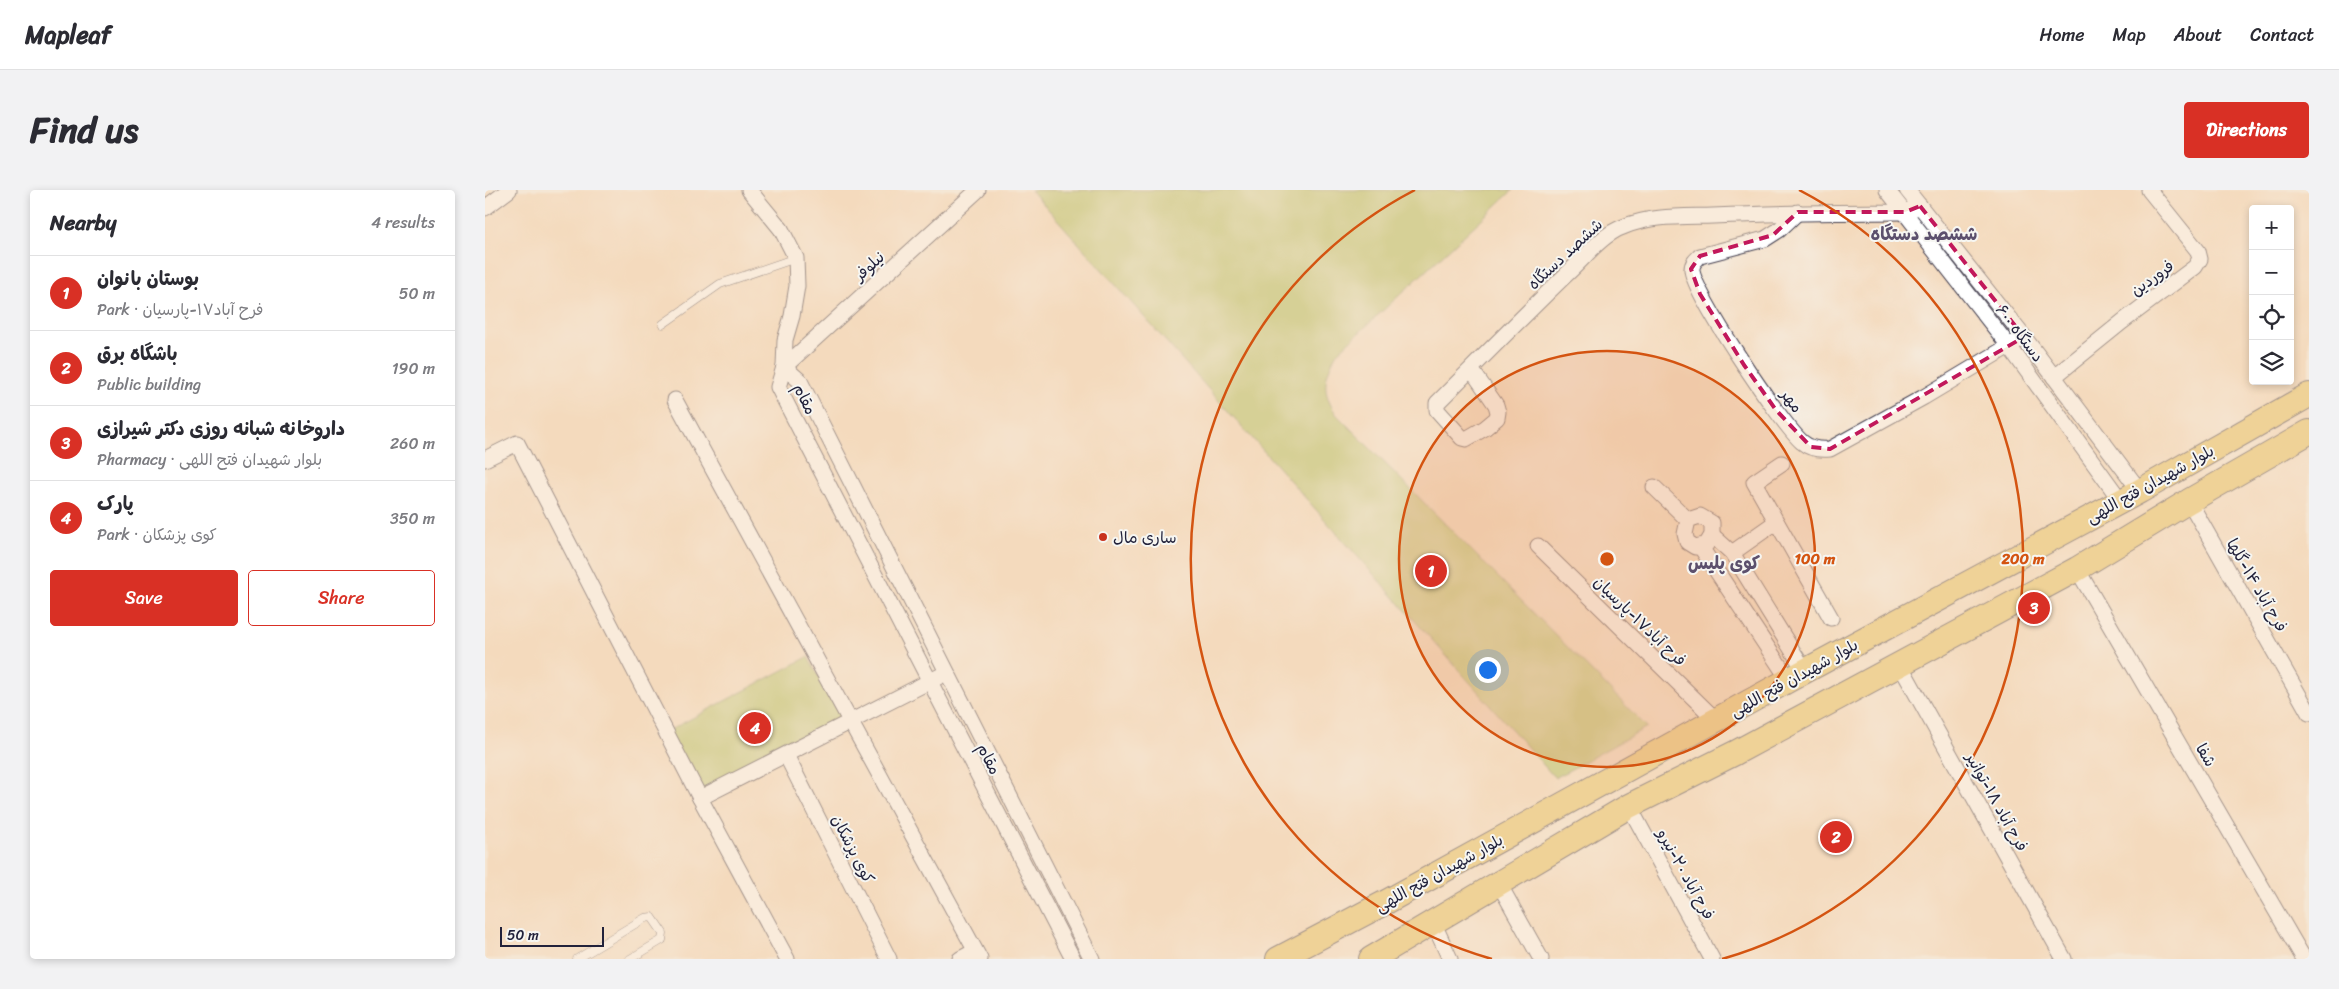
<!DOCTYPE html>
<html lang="en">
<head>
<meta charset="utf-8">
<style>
	:root { --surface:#fff; --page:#f2f2f3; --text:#2b2b33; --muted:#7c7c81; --line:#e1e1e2; --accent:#d93025 }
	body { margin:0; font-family:Sriracha,"Playpen Sans Arabic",sans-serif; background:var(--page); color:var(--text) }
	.controls { position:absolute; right:15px; top:15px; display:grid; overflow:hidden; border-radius:5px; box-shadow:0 2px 8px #0003 }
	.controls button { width:45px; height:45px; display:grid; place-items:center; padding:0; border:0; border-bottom:1px solid var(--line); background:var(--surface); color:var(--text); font:25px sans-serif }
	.scale { position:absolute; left:15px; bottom:12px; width:104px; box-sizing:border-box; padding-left:5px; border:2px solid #22223b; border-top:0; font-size:14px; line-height:18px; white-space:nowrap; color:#22223b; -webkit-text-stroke:4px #f6f6f2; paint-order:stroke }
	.you { position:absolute; left:1002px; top:479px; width:18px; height:18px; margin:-12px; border:4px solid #fff; border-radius:50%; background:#1a73e8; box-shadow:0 0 0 8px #1a73e833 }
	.badge { display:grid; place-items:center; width:32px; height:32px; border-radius:50%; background:var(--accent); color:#fff; font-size:16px; font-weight:700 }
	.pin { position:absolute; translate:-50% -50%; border:2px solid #fff; box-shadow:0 1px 5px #0006 }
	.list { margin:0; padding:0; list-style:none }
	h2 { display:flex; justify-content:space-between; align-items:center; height:65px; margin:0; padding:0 20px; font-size:21px }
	h2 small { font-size:16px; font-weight:400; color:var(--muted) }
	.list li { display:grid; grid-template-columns:32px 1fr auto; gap:15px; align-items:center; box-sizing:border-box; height:75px; padding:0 20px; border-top:1px solid var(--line) }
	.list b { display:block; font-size:19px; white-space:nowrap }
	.list p { margin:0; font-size:16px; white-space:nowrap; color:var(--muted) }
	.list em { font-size:16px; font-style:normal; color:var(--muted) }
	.actions { display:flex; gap:10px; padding:15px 20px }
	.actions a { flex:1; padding:11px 0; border:1px solid var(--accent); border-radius:5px; text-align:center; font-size:18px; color:var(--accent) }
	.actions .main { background:var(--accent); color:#fff }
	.icon { flex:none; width:28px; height:28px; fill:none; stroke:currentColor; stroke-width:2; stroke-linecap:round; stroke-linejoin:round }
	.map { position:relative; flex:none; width:1824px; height:769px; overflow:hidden; border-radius:5px }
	header { display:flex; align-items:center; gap:30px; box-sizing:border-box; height:70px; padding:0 25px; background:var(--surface); border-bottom:1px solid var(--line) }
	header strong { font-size:24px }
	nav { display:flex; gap:28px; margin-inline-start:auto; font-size:18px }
	.intro { display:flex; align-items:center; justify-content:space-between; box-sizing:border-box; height:120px; padding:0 30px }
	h1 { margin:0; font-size:35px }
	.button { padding:12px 22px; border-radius:5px; background:var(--accent); color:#fff; font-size:18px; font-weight:700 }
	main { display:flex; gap:30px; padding:0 30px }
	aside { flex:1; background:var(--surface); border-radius:5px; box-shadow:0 2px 8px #0003 }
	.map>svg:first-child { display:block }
	.green { fill:#b2c366; stroke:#6a7250 }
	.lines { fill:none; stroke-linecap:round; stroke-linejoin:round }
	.service-casing { stroke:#423e4e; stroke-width:9 }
	.minor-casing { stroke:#423e4e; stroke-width:17 }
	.primary-casing { stroke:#423e4e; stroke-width:26 }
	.service { stroke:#fff; stroke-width:8 }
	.minor { stroke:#fff; stroke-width:15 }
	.primary { stroke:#e9c769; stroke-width:24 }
	.marked { fill:none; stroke:#c2185b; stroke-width:4; stroke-dasharray:10 6; stroke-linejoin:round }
	.ring { fill:none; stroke:#d45411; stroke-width:2.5 }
	.poi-dot { fill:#c8321e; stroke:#f6f6f2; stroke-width:2 }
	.labels { text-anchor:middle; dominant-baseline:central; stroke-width:4; stroke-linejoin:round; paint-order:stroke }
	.street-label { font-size:16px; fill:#22223b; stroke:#f6f6f2 }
	.poi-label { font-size:16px; fill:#22223b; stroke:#f6f6f2; text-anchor:start }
	.neighbourhood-label { font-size:18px; font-weight:bold; fill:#5c506d; stroke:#f6f6f2 }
	.centre { fill:#d45411; stroke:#f6f6f2; stroke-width:2.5 }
	.ring-label { font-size:15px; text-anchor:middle; font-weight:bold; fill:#d45411; stroke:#f6f6f2; stroke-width:4; stroke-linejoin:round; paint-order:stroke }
</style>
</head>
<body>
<header>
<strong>Mapleaf</strong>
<nav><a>Home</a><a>Map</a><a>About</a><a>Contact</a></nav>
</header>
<div class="intro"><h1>Find us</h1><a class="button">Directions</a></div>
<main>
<aside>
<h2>Nearby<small>4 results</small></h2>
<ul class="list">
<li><span class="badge">1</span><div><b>بوستان بانوان</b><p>Park · فرح آباد۱۷-پارسیان</p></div><em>50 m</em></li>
<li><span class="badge">2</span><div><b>باشگاه برق</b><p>Public building</p></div><em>190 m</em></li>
<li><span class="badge">3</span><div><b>داروخانه شبانه روزی دکتر شیرازی</b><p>Pharmacy · بلوار شهیدان فتح اللهی</p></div><em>260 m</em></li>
<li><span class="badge">4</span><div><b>پارک</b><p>Park · کوی پزشکان</p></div><em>350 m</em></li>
</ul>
<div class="actions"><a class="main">Save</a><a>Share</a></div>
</aside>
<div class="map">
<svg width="1824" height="769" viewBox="0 0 1824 769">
	<rect width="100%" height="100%" fill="#f6f6f2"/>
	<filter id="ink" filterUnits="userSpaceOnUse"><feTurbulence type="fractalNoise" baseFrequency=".02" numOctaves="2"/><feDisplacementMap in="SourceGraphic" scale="10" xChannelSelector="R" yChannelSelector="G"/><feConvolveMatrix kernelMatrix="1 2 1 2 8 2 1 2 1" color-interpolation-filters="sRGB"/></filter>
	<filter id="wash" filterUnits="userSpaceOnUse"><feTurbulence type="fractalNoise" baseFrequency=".0096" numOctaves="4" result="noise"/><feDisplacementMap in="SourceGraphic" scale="20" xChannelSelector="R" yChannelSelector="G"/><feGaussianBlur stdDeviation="1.12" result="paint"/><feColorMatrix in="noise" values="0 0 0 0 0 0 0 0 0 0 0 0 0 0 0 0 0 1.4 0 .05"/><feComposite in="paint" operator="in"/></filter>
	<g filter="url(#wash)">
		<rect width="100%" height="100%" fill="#f4dabd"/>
		<!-- green -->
		<g class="green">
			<path d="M546 0H1028L851 164C839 188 836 201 851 224L1162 537 1070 588Z"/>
			<polygon points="323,467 360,534 215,608 181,542"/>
		</g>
	</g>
	<g filter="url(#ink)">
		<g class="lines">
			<defs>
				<g id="service">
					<polyline points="178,134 235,94 311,68"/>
					<polyline points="92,769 160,728 167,727 178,743 177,750 145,769"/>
				</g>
				<g id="minor">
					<polyline points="264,0 296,39 311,68 312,96 307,126 300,150 299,177 293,197 588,769"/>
					<polyline points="1402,0 1524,156 1636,311"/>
					<polyline points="1422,0 1539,147 1655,301"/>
					<polyline points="0,18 24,0"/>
					<path d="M1313 22 1294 40 1280 49 1215 66C1211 70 1207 73 1207 79 1206 100 1297 235 1317 252 1325 259 1334 260 1345 259L1439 207 1539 147"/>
					<polyline points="299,177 315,191 607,769"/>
					<polyline points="299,177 493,0"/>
					<path d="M986 179 1011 215 1013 222 1012 228 1000 238 981 249 977 248 952 220V213C996 169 1040 124 1086 80 1101 66 1118 44 1138 37 1165 25 1199 27 1228 26 1292 23 1356 22 1420 22L1435 16"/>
					<polyline points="1569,187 1637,132 1710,77 1715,69 1713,61 1664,0"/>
					<polyline points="190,210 495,769"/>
					<polyline points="0,269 32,253 215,608 461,483"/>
					<polyline points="1297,273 1269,292 1346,428"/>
					<polyline points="1169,297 1203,330"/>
					<polyline points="1704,311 1824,523"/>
					<polygon points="1215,326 1227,333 1227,345 1221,355 1210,357 1202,352 1200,344 1203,330"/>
					<polyline points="1227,345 1247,363 1320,481"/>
					<polyline points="1053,356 1231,530"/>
					<polyline points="1215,356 1304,490"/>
					<polyline points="1247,363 1291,332"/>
					<polyline points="1592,379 1819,769"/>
					<polyline points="1414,473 1579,769"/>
					<polyline points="301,565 404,769"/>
					<polyline points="215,608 302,769"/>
					<polyline points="1144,616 1227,769"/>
					<polyline points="1013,692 1056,769"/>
					<polyline points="948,732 965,769"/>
					<polyline points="475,769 490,761"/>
				</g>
				<g id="primary">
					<polyline points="793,769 903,711 1320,481 1655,301 1824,205"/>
					<polyline points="886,769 1144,616 1250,563 1592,379 1704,311 1824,242"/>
				</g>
			</defs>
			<!-- service casing -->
			<use href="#service" class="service-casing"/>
			<!-- minor casing -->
			<use href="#minor" class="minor-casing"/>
			<!-- primary casing -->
			<use href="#primary" class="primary-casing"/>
			<!-- service -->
			<use href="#service" class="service"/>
			<!-- minor -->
			<use href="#minor" class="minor"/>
			<!-- primary -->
			<use href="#primary" class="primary"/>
		</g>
	</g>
	<!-- marked area -->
	<path d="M0 0H1824V769H0ZM1435 16 1539 147 1345 259 1326 257 1291 220 1259 175 1215 104 1206 79 1215 66 1288 45 1313 22H1420Z" fill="#f4dabd" fill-opacity=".55" fill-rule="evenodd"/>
	<path class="marked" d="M1435 16 1539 147 1345 259 1326 257 1291 220 1259 175 1215 104 1206 79 1215 66 1288 45 1313 22H1420Z"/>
	<!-- distance rings -->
	<circle cx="1122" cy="369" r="208" fill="#d45411" fill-opacity=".12"/>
	<g class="ring">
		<circle cx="1122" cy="369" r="208"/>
		<path d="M1007 769A416 416 0 0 1 930 0M1314 0A416 416 0 0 1 1237 769"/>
	</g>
	<!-- markers -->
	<circle class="poi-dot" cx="618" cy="347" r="5"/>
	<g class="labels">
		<!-- street labels -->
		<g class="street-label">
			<text transform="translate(1080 64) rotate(-43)">ششصد دستگاه</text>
			<text transform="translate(384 76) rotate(-42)">نیلوفر</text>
			<text transform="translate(1667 88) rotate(-36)">فروردین</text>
			<text transform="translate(1535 143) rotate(53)">۶۰۰ دستگاه</text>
			<text transform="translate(320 209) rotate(64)">مقام</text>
			<text transform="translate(1307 211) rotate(53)">مهر</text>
			<text transform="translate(1665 294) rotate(-29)">بلوار شهیدان فتح اللهی</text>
			<text transform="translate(1772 395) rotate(60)">فرح آباد ۱۴-گلها</text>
			<text transform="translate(1155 431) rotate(44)">فرح آباد۱۷-پارسیان</text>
			<text transform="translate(1309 488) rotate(-29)">بلوار شهیدان فتح اللهی</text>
			<text transform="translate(1721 565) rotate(60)">شفا</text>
			<text transform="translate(504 569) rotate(63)">مقام</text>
			<text transform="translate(1512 612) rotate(61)">فرح آباد ۱۸-توانیر</text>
			<text transform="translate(368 659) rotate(63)">کوی پزشکان</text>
			<text transform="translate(954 683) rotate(-29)">بلوار شهیدان فتح اللهی</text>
			<text transform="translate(1201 684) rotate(61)">فرح آباد ۲۰-نیرو</text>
		</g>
		<!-- poi labels -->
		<g class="poi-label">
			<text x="628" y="347">ساری مال</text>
		</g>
		<!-- neighbourhood labels -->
		<g class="neighbourhood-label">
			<text x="1439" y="44">ششصد دستگاه</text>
			<text x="1239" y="373">کوی پلیس</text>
		</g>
	</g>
	<circle cx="1122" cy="369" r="8" class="centre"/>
	<g class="ring-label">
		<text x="1330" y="374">100 m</text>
		<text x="1538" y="374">200 m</text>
	</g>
</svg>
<div class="controls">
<button>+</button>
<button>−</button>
<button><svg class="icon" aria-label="locate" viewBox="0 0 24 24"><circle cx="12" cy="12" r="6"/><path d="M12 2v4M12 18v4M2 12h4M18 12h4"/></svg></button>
<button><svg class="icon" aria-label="layers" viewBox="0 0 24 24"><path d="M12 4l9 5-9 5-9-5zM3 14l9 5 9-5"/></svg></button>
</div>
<div class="scale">50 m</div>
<div class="you"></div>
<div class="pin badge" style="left:946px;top:381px">1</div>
<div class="pin badge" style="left:1351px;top:647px">2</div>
<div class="pin badge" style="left:1549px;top:418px">3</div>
<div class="pin badge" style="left:270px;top:538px">4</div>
</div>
</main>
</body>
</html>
